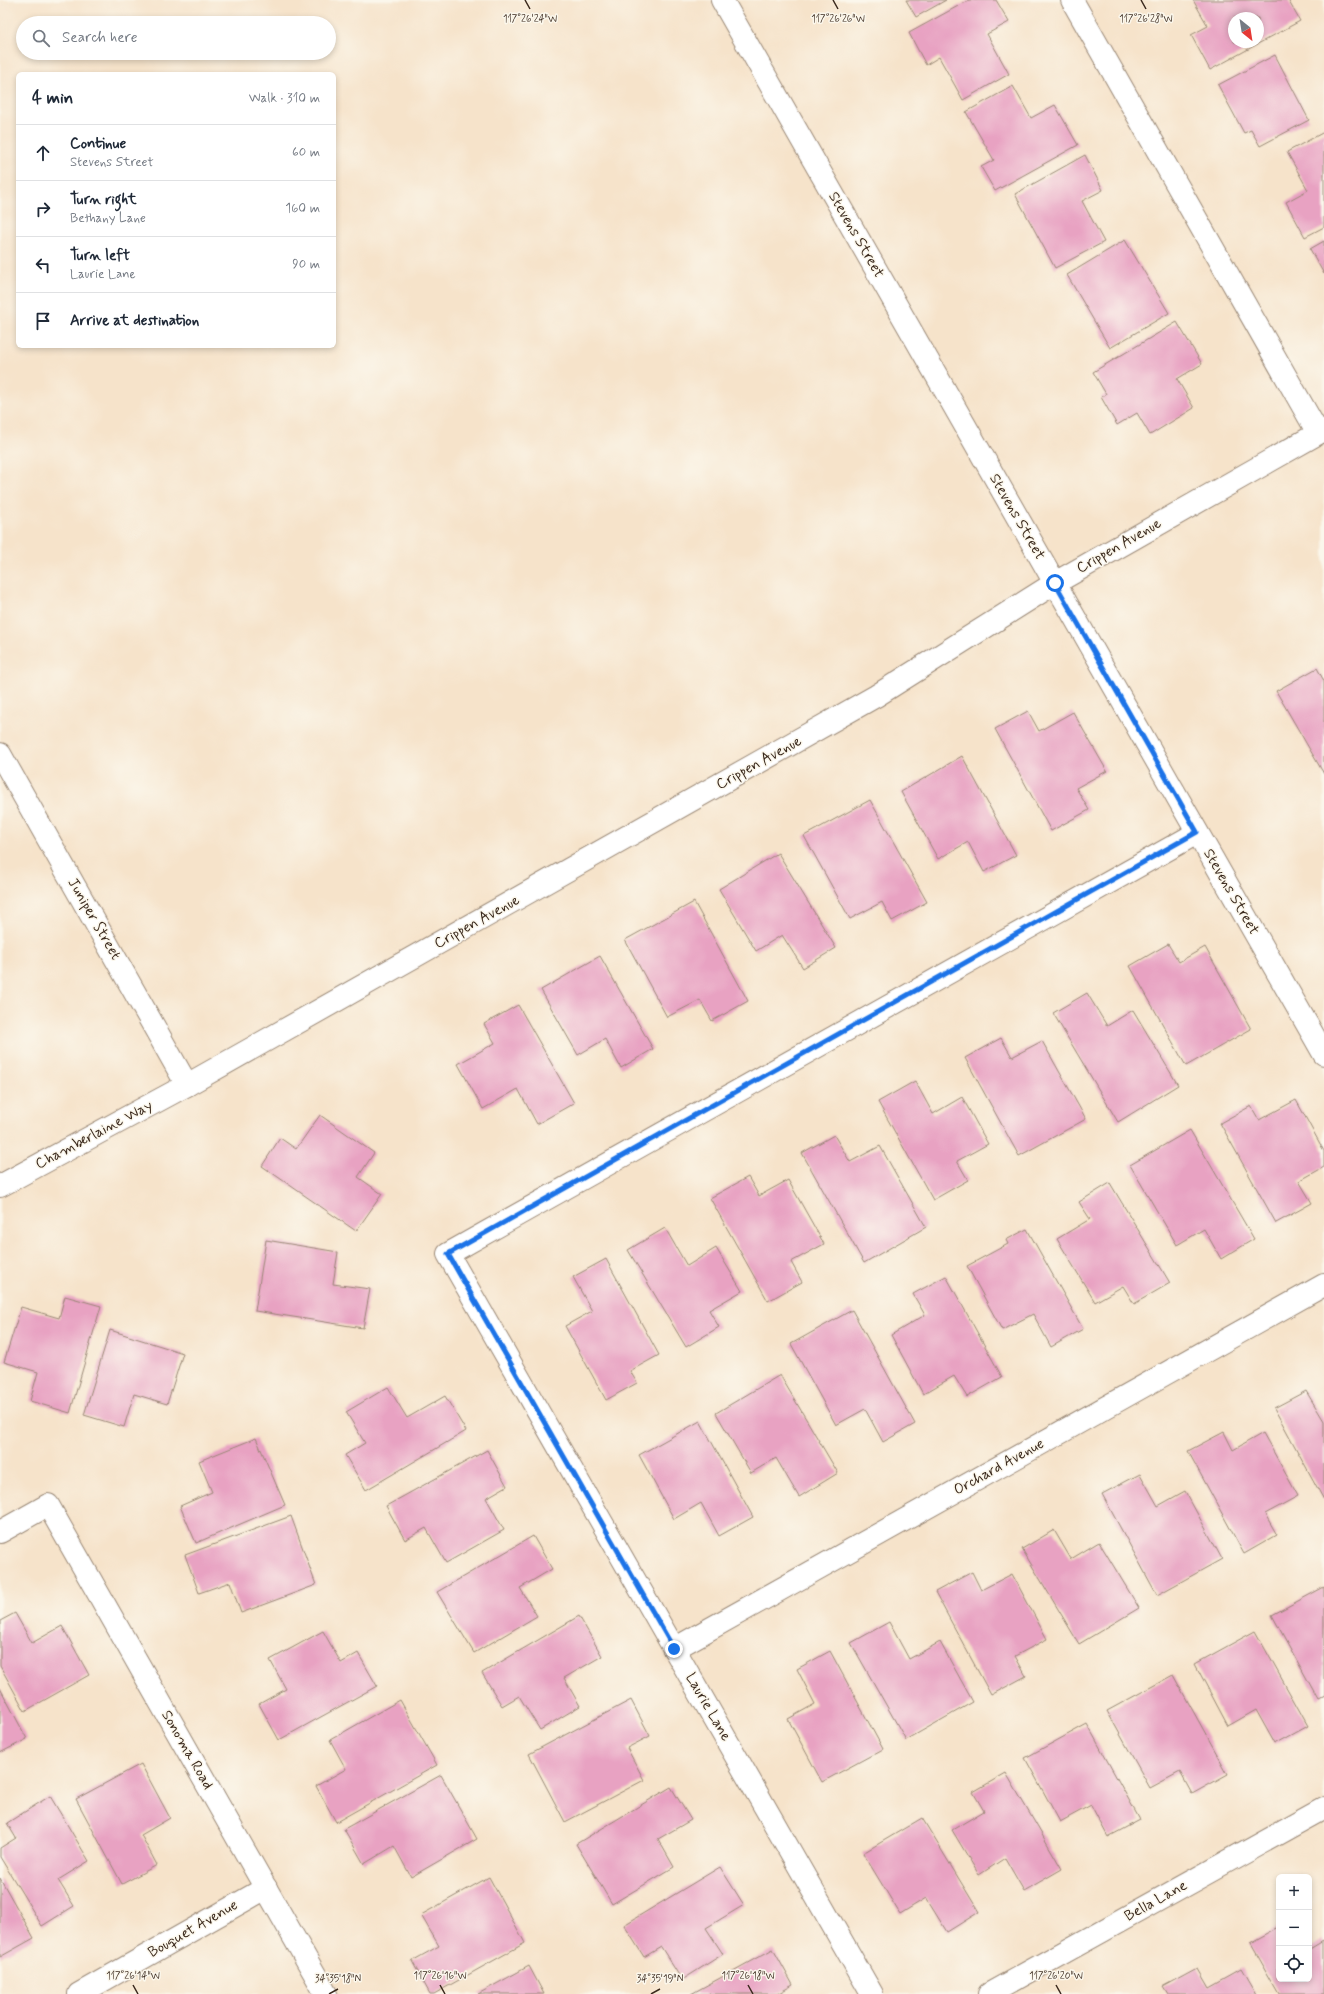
<!DOCTYPE html>
<html lang="en">
<head>
<meta charset="utf-8">
<style>
	:root { --surface:#fff; --page:#f2f2f3; --text:#1f2937; --muted:#747a83; --line:#e0e1e3 }
	body { margin:0; font-family:Mynerve,sans-serif; background:var(--page); color:var(--text) }
	.controls { position:absolute; right:12px; bottom:12px; display:grid; overflow:hidden; border-radius:6px; box-shadow:0 2px 6px #0003 }
	.controls button { width:36px; height:36px; display:grid; place-items:center; padding:0; border:0; border-bottom:1px solid var(--line); background:var(--surface); color:var(--text); font:20px sans-serif }
	.compass { position:absolute; left:1228px; top:12px; width:36px; height:36px; border-radius:50%; background:var(--surface); box-shadow:0 2px 6px #0003; rotate:150deg }
	.stop { position:absolute; width:12px; height:12px; margin:-9px; border:3px solid #1a73e8; border-radius:50%; background:#fff }
	.stop.end { background:#1a73e8; border-color:#fff; box-shadow:0 1px 4px #0008 }
	.list { margin:0; padding:0; list-style:none }
	h2 { display:flex; justify-content:space-between; align-items:center; height:52px; margin:0; padding:0 16px; font-size:17px }
	h2 small { font-size:13px; font-weight:400; color:var(--muted) }
	.list li { display:grid; grid-template-columns:26px 1fr auto; gap:12px; align-items:center; box-sizing:border-box; height:56px; padding:0 16px; border-top:1px solid var(--line) }
	.list b { display:block; font-size:15px; white-space:nowrap }
	.list p { margin:0; font-size:13px; white-space:nowrap; color:var(--muted) }
	.list em { font-size:13px; font-style:normal; color:var(--muted) }
	.icon { flex:none; width:22px; height:22px; fill:none; stroke:currentColor; stroke-width:2; stroke-linecap:round; stroke-linejoin:round }
	.map { position:relative; flex:none; width:1324px; height:1994px; overflow:hidden }
	.search { position:absolute; background:var(--surface); box-shadow:0 2px 6px #0003; left:16px; top:16px; width:320px; height:44px; display:flex; align-items:center; gap:10px; box-sizing:border-box; padding:0 14px; border-radius:22px; color:var(--muted); font-size:15px }
	.panel { position:absolute; background:var(--surface); box-shadow:0 2px 6px #0003; left:16px; top:72px; width:320px; height:276px; border-radius:6px }
	.map>svg:first-child { display:block }
	.building { fill:#e8a2c2; fill-rule:evenodd }
	.lines { fill:none; stroke-linecap:round; stroke-linejoin:round }
	.minor-casing { stroke:#988674; stroke-width:24 }
	.secondary-casing { stroke:#988674; stroke-width:24 }
	.minor { stroke:#fff; stroke-width:22 }
	.secondary { stroke:#fff; stroke-width:22 }
	.route { stroke:#1a73e8; stroke-width:5 }
	.ticks { fill:none; stroke:#3b2a1e; stroke-width:1.5 }
	.labels { text-anchor:middle; dominant-baseline:central; stroke-width:3; stroke-linejoin:round; paint-order:stroke }
	.street-label { font-size:15px; fill:#3b2a1e; stroke:#fbf7ec }
	.ticks-label { font-size:10px; text-anchor:middle; fill:#3b2a1e; stroke:#fbf7ec; stroke-width:3; stroke-linejoin:round; paint-order:stroke }
</style>
</head>
<body>
<div class="map">
<svg width="1324" height="1994" viewBox="0 0 1324 1994">
	<rect width="100%" height="100%" fill="#fbf7ec"/>
	<filter id="ink" filterUnits="userSpaceOnUse"><feTurbulence type="fractalNoise" baseFrequency=".025" numOctaves="2"/><feDisplacementMap in="SourceGraphic" scale="8" xChannelSelector="R" yChannelSelector="G"/><feConvolveMatrix kernelMatrix="1 2 1 2 8 2 1 2 1" color-interpolation-filters="sRGB"/></filter>
	<filter id="wash" filterUnits="userSpaceOnUse"><feTurbulence type="fractalNoise" baseFrequency=".012" numOctaves="4" result="noise"/><feDisplacementMap in="SourceGraphic" scale="16" xChannelSelector="R" yChannelSelector="G"/><feGaussianBlur stdDeviation="0.9" result="paint"/><feColorMatrix in="noise" values="0 0 0 0 0 0 0 0 0 0 0 0 0 0 0 0 0 1.4 0 .05"/><feComposite in="paint" operator="in"/></filter>
	<g filter="url(#wash)">
		<rect width="100%" height="100%" fill="#f6e3ca"/>
		<g id="blocks">
			<!-- building -->
			<g class="building">
				<polygon points="906,0 946,0 916,17"/>
				<polygon points="969,0 996,0 1009,22 987,34 1009,74 963,100 939,57 926,65 909,33"/>
				<path d="M1193 0H1288L1300 21 1210 70 1191 35 1208 26ZM1234 18H1258V42H1234Z"/>
				<polygon points="1275,55 1309,120 1260,146 1251,130 1244,133 1218,85"/>
				<polygon points="1013,86 1031,118 1055,105 1078,145 995,191 981,167 994,160 966,112"/>
				<polygon points="1324,132 1324,227 1305,237 1286,202 1308,190 1287,152"/>
				<polygon points="1085,155 1103,190 1082,201 1104,242 1055,268 1015,194"/>
				<polygon points="1125,240 1169,313 1110,348 1067,275"/>
				<polygon points="1324,241 1324,274 1310,249"/>
				<polygon points="1177,322 1202,364 1177,379 1194,408 1150,435 1137,413 1117,425 1101,397 1106,394 1093,372"/>
				<polygon points="1317,668 1324,681 1324,774 1276,691"/>
				<polygon points="1028,711 1039,731 1073,712 1107,771 1076,788 1089,810 1051,831 995,729"/>
				<polygon points="962,756 1016,855 984,872 968,842 938,859 901,792"/>
				<polygon points="870,800 927,902 892,921 882,902 850,919 804,836"/>
				<polygon points="778,853 836,948 803,968 782,935 756,951 719,889"/>
				<polygon points="694,902 748,1001 712,1021 700,1000 667,1017 625,940"/>
				<polygon points="1168,944 1179,962 1205,947 1251,1029 1186,1066 1130,966"/>
				<polygon points="600,956 653,1049 621,1068 605,1039 578,1055 541,990"/>
				<polygon points="1087,993 1107,1026 1133,1010 1178,1085 1118,1122 1053,1013"/>
				<polygon points="518,1005 574,1103 537,1124 518,1089 483,1109 458,1064 495,1043 484,1024"/>
				<polygon points="1001,1038 1012,1057 1042,1041 1086,1119 1019,1156 965,1058"/>
				<polygon points="915,1081 933,1114 962,1097 988,1144 957,1161 968,1180 933,1200 878,1102"/>
				<polygon points="1296,1100 1324,1151 1324,1167 1299,1181 1312,1203 1276,1223 1220,1123 1251,1106 1259,1120"/>
				<polygon points="320,1115 374,1153 358,1177 382,1194 356,1231 262,1166 280,1138 296,1149"/>
				<polygon points="1190,1130 1254,1239 1221,1259 1204,1229 1177,1245 1130,1165"/>
				<polygon points="834,1135 850,1162 880,1146 926,1227 864,1263 802,1153"/>
				<polygon points="748,1177 759,1196 788,1180 824,1244 791,1262 802,1282 768,1301 710,1198"/>
				<polygon points="1110,1183 1170,1283 1134,1304 1123,1286 1095,1302 1057,1239 1090,1219 1079,1202"/>
				<polygon points="665,1228 687,1266 716,1248 742,1291 709,1310 719,1327 686,1347 628,1250"/>
				<polygon points="1027,1229 1083,1329 1051,1347 1033,1314 1002,1330 967,1266 1008,1244 1006,1240"/>
				<polygon points="266,1240 338,1252 333,1284 370,1289 363,1328 255,1311"/>
				<polygon points="606,1259 659,1355 630,1371 637,1383 606,1400 565,1326 592,1311 573,1277"/>
				<polygon points="946,1276 1002,1377 967,1397 954,1376 923,1394 891,1335 925,1315 913,1294"/>
				<polygon points="65,1296 101,1306 70,1413 30,1401 38,1372 4,1362 21,1307 59,1318"/>
				<polygon points="852,1310 915,1424 883,1442 865,1409 836,1425 791,1344"/>
				<polygon points="110,1330 183,1353 167,1404 134,1394 124,1427 84,1415"/>
				<polygon points="780,1375 838,1473 799,1497 776,1458 751,1473 716,1413"/>
				<polygon points="388,1387 407,1418 445,1396 466,1431 366,1490 345,1455 365,1443 346,1412"/>
				<polygon points="1306,1391 1324,1421 1324,1500 1274,1408"/>
				<polygon points="700,1421 753,1517 719,1536 701,1503 674,1519 639,1455"/>
				<polygon points="1224,1432 1233,1450 1263,1433 1298,1496 1265,1514 1277,1535 1244,1554 1188,1451"/>
				<polygon points="256,1438 285,1505 196,1543 180,1506 212,1492 199,1461"/>
				<polygon points="487,1450 507,1486 486,1498 504,1530 446,1563 426,1528 405,1540 386,1506"/>
				<polygon points="1140,1474 1158,1506 1185,1491 1222,1559 1157,1595 1102,1494"/>
				<polygon points="291,1516 316,1585 241,1613 230,1582 199,1593 185,1555"/>
				<polygon points="1054,1530 1071,1559 1099,1542 1139,1608 1079,1644 1022,1549"/>
				<polygon points="533,1536 552,1569 520,1588 537,1616 474,1653 437,1592"/>
				<polygon points="972,1572 981,1590 1012,1574 1047,1639 1015,1656 1026,1676 991,1695 935,1592"/>
				<polygon points="1324,1587 1324,1696 1318,1699 1272,1615"/>
				<polygon points="15,1613 32,1643 62,1626 89,1675 25,1711 0,1666 0,1621"/>
				<polygon points="579,1616 602,1656 564,1678 580,1706 540,1730 519,1696 502,1706 482,1673"/>
				<polygon points="889,1622 909,1659 940,1642 973,1702 906,1740 851,1643"/>
				<polygon points="323,1631 341,1663 358,1653 377,1686 279,1740 259,1704 286,1689 270,1660"/>
				<polygon points="1255,1631 1308,1726 1275,1744 1256,1710 1228,1726 1195,1664"/>
				<polygon points="830,1651 883,1749 822,1782 788,1719 815,1704 797,1669"/>
				<polygon points="1173,1675 1228,1774 1192,1794 1180,1772 1150,1788 1107,1711"/>
				<polygon points="0,1688 27,1739 0,1753"/>
				<polygon points="400,1700 437,1765 336,1822 316,1786 346,1769 330,1740"/>
				<polygon points="631,1700 650,1736 627,1748 644,1780 565,1822 529,1754"/>
				<polygon points="1087,1724 1140,1820 1108,1837 1091,1805 1060,1822 1025,1758"/>
				<polygon points="141,1764 170,1818 141,1835 157,1865 122,1884 76,1799"/>
				<polygon points="1006,1773 1062,1869 1024,1891 1005,1858 979,1875 952,1830 984,1811 973,1792"/>
				<polygon points="441,1775 477,1839 411,1877 394,1846 364,1864 344,1829"/>
				<polygon points="671,1787 691,1820 658,1839 674,1867 612,1904 576,1844"/>
				<polygon points="50,1796 89,1861 58,1880 74,1906 42,1926 0,1857 0,1848 16,1838 7,1823"/>
				<polygon points="922,1818 979,1912 947,1932 926,1898 900,1914 863,1853"/>
				<polygon points="720,1867 744,1905 706,1928 723,1954 682,1980 661,1947 644,1957 624,1925"/>
				<polygon points="489,1877 525,1943 434,1994 430,1994 412,1961 439,1946 421,1915"/>
				<polygon points="0,1878 34,1938 0,1957"/>
				<polygon points="1279,1927 1279,1979 1309,1979 1309,1949 1324,1940 1324,1994 1279,1994 1250,1943"/>
				<polygon points="773,1949 793,1985 777,1994 691,1994"/>
				<polygon points="529,1966 544,1994 478,1994"/>
				<polygon points="1198,1967 1209,1986 1241,1968 1256,1994 1168,1994 1163,1986"/>
			</g>
		</g>
	</g>
	<g filter="url(#ink)">
		<use href="#blocks" fill-opacity="0" stroke="#988674" stroke-width="1"/>
		<g class="lines">
			<defs>
				<g id="minor">
					<polyline points="722,0 1324,1054"/>
					<polyline points="1072,0 1318,433"/>
					<polyline points="0,754 187,1085"/>
					<polyline points="0,1532 48,1505 326,1994"/>
					<polyline points="674,1649 1324,1285"/>
					<polyline points="79,1994 266,1888"/>
					<polyline points="872,1994 448,1254 1197,833"/>
					<polyline points="989,1994 1324,1808"/>
				</g>
				<polyline id="secondary" points="0,1186 187,1085 876,696 1055,583 1324,430"/>
			</defs>
			<!-- minor casing -->
			<use href="#minor" class="minor-casing"/>
			<!-- secondary casing -->
			<use href="#secondary" class="secondary-casing"/>
			<!-- minor -->
			<use href="#minor" class="minor"/>
			<!-- secondary -->
			<use href="#secondary" class="secondary"/>
		</g>
	</g>
	<g class="lines" filter="url(#ink)">
		<!-- route -->
		<polyline class="route" points="674,1649 448,1254 1197,832 1055,583"/>
	</g>
	<!-- ticks -->
	<path class="ticks" d="M525 0 530 9M833 0 838 9M1141 0 1146 9M133 1985 138 1994M440 1985 445 1994M748 1985 753 1994M1056 1985 1061 1994M329 1994 338 1989M651 1994 660 1989"/>
	<g class="labels">
		<!-- street labels -->
		<g class="street-label">
			<text transform="translate(856 235) rotate(60)">Stevens Street</text>
			<text transform="translate(1017 517) rotate(60)">Stevens Street</text>
			<text transform="translate(1119 546) rotate(-30)">Crippen Avenue</text>
			<text transform="translate(759 763) rotate(-29)">Crippen Avenue</text>
			<text transform="translate(1231 892) rotate(60)">Stevens Street</text>
			<text transform="translate(94 919) rotate(60)">Juniper Street</text>
			<text transform="translate(477 922) rotate(-29)">Crippen Avenue</text>
			<text transform="translate(94 1135) rotate(-28)">Chamberlaine Way</text>
			<text transform="translate(999 1467) rotate(-29)">Orchard Avenue</text>
			<text transform="translate(708 1707) rotate(60)">Laurie Lane</text>
			<text transform="translate(187 1750) rotate(60)">Sonoma Road</text>
			<text transform="translate(1156 1901) rotate(-29)">Bella Lane</text>
			<text transform="translate(193 1929) rotate(-30)">Bouquet Avenue</text>
		</g>
	</g>
	<g class="ticks-label">
		<text x="530" y="22">117°26'24"W</text>
		<text x="838" y="22">117°26'26"W</text>
		<text x="1146" y="22">117°26'28"W</text>
		<text x="133" y="1979">117°26'14"W</text>
		<text x="440" y="1979">117°26'16"W</text>
		<text x="748" y="1979">117°26'18"W</text>
		<text x="1056" y="1979">117°26'20"W</text>
		<text x="338" y="1982">34°35'18"N</text>
		<text x="660" y="1982">34°35'19"N</text>
	</g>
</svg>
<div class="controls">
<button>+</button>
<button>−</button>
<button><svg class="icon" aria-label="locate" viewBox="0 0 24 24"><circle cx="12" cy="12" r="6"/><path d="M12 2v4M12 18v4M2 12h4M18 12h4"/></svg></button>
</div>
<svg class="compass" viewBox="-18 -18 36 36"><path d="M0-13l5 13h-10z" fill="#e53935"/><path d="M0 13l5-13h-10z" fill="#747a83"/></svg>
<div class="stop" style="left:1055px;top:583px"></div>
<div class="stop end" style="left:674px;top:1649px"></div>
<div class="search"><svg class="icon" aria-label="search" viewBox="0 0 24 24"><circle cx="10" cy="10" r="6"/><path d="M15 15l6 6"/></svg>Search here</div>
<section class="panel">
<h2>4 min<small>Walk · 310 m</small></h2>
<ul class="list">
<li><svg class="icon" aria-label="ahead" viewBox="0 0 24 24"><path d="M12 20V5M6 11l6-6 6 6"/></svg><div><b>Continue</b><p>Stevens Street</p></div><em>60 m</em></li>
<li><svg class="icon" aria-label="right" viewBox="0 0 24 24"><path d="M7 20v-9h11M14 6l5 5-5 5"/></svg><div><b>Turn right</b><p>Bethany Lane</p></div><em>160 m</em></li>
<li><svg class="icon" aria-label="left" viewBox="0 0 24 24"><path d="M17 20v-9H6M10 6l-5 5 5 5"/></svg><div><b>Turn left</b><p>Laurie Lane</p></div><em>90 m</em></li>
<li><svg class="icon" aria-label="arrive" viewBox="0 0 24 24"><path d="M6 21V4h12l-3 4 3 4H6"/></svg><div><b>Arrive at destination</b></div></li>
</ul>
</section>
</div>
</body>
</html>
